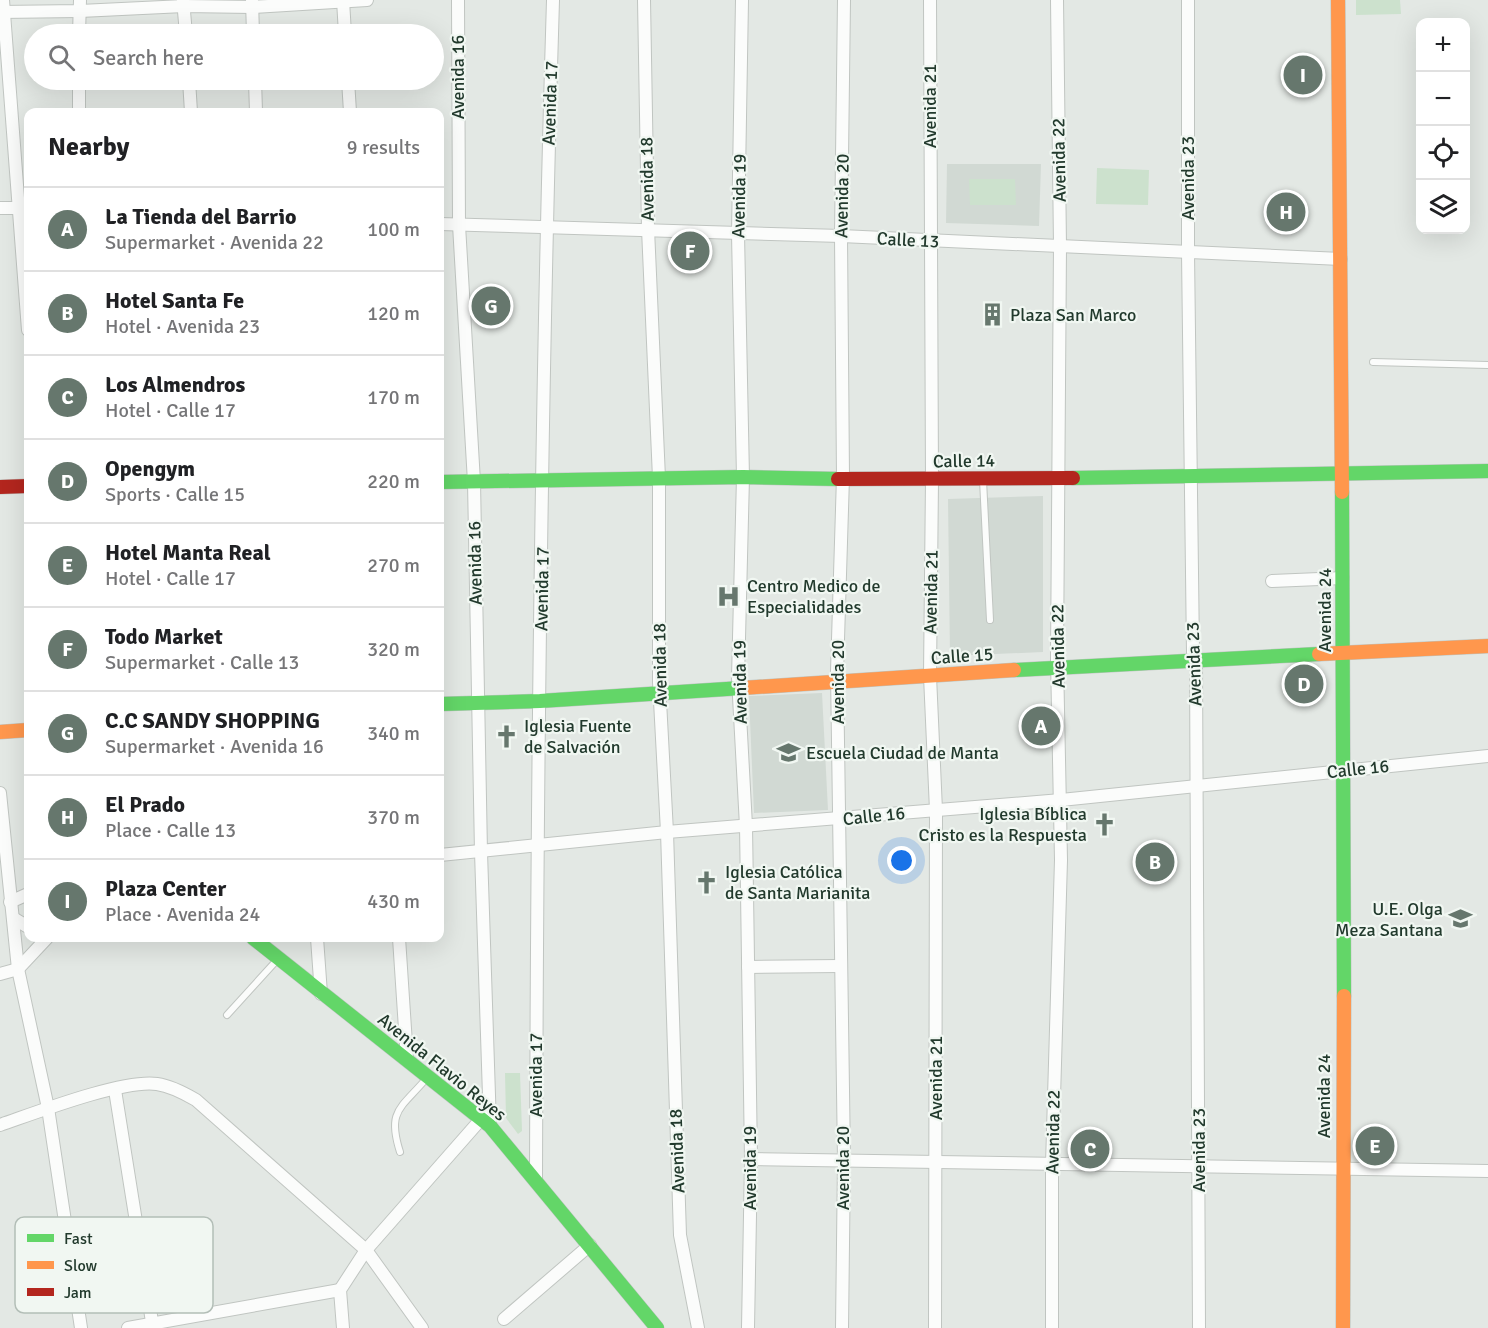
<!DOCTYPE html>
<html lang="en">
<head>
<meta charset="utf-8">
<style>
	:root { --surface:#fff; --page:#f6f6f6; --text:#202124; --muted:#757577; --line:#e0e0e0; --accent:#66776d }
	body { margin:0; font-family:Signika,sans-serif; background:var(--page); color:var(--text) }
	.controls { position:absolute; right:18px; top:18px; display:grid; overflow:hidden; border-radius:12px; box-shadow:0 6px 24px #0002 }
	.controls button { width:54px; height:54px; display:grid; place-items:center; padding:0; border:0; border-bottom:2px solid var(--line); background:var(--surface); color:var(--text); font:30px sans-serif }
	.you { position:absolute; left:902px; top:861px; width:21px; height:21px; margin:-15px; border:4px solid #fff; border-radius:50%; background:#1a73e8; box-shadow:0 0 0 9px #1a73e833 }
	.badge { display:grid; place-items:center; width:39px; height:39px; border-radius:50%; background:var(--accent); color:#fff; font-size:20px; font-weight:700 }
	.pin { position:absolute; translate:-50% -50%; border:3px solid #fff; box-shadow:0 2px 6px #0006 }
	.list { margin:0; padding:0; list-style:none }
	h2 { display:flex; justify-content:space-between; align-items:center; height:78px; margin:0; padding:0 24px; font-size:26px }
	h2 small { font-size:20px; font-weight:400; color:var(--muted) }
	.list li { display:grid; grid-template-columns:39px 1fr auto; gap:18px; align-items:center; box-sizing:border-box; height:84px; padding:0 24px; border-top:2px solid var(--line) }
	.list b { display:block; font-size:22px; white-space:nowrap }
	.list p { margin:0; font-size:20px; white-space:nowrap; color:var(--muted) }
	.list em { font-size:20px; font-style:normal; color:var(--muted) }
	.icon { flex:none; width:33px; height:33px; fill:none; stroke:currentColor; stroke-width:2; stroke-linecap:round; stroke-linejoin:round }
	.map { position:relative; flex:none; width:1488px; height:1328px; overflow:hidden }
	.search { position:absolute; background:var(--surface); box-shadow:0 6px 24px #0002; left:24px; top:24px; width:420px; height:66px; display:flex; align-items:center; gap:15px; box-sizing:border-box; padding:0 21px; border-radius:33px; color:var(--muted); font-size:22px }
	.panel { position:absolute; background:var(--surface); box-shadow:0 6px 24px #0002; left:24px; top:108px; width:420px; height:834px; border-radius:12px }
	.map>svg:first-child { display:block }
	.built { fill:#d1d9d3 }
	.green { fill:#cce1cd }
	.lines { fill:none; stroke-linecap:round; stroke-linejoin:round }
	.lane-casing { stroke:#c0c5c1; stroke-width:8 }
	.street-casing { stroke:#c0c5c1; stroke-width:14 }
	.fast-casing { stroke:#bdc4c0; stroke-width:15 }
	.slow-casing { stroke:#bdc4c0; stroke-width:15 }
	.jam-casing { stroke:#bdc4c0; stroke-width:15 }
	.lane { stroke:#fbfcfb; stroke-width:6 }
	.street { stroke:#fbfcfb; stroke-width:12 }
	.fast { stroke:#63d668; stroke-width:14 }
	.slow { stroke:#ff974d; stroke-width:14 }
	.jam { stroke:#b3261e; stroke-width:14 }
	.labels { text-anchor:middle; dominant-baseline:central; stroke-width:4.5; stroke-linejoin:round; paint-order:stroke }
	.street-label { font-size:18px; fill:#223a2d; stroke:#f1f7f2 }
	.poi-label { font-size:18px; fill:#223a2d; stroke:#f1f7f2; text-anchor:start }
	.key { fill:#f1f7f2; stroke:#b3beb7; stroke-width:1.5 }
	.key-label { font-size:16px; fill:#223a2d }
</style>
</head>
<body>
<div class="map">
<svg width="1488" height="1328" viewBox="0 0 1488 1328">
	<rect width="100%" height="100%" fill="#e3e8e4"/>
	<!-- built -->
	<g class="built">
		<polygon points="947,164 1041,164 1039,226 946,223"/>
		<polygon points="1043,496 1043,652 950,656 948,499"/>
		<polygon points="822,693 828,810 754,813 749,696"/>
	</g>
	<!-- green -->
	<g class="green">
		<polygon points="1356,0 1400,0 1401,14 1356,15"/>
		<polygon points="1097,168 1149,170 1148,205 1096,204"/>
		<polygon points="969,179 1015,179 1016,205 970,205"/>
		<polygon points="505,1073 520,1073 522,1131 518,1134 506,1118"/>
	</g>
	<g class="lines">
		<defs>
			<g id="lane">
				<polyline points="1373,362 1488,365"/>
				<polyline points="983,480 990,620"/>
				<polyline points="227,1015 277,960"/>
				<path d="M400 1152C387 1111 400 1109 426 1079"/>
			</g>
			<g id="street">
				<polyline points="3,0 28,330"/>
				<polyline points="183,0 186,34"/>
				<polyline points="343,0 345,34"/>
				<polyline points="458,0 459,225 474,482 481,852 490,1126"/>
				<polyline points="644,0 648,229 659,478 659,682 667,832 680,1235 698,1328"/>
				<polyline points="742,0 738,234 743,477 738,678 746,826 751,1159 748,1328"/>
				<polyline points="930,0 932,480 930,676 936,810 935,1328"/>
				<polyline points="1188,0 1188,253 1193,652 1196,661 1199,1328"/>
				<polyline points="252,1 253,34"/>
				<polyline points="0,12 80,11 184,6 252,7 367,0"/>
				<polyline points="79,34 80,0"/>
				<polyline points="189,80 191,112"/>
				<polyline points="255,80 256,112"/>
				<polyline points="348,80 350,112"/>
				<polyline points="79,112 79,80"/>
				<polyline points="0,208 28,208"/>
				<polyline points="440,224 841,236 1341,259"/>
				<polyline points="1272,581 1343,578"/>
				<polyline points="0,793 18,969 48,1108 81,1328"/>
				<polyline points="440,855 667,832 1061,800 1488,756"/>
				<polyline points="10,902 28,894"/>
				<polyline points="13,918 28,927"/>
				<polyline points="317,938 321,994"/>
				<polyline points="399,938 407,1059"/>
				<polyline points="748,967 840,966"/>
				<polyline points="0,974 18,969 47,938"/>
				<polyline points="115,1090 153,1328"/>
				<path d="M0 1125C35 1113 123 1079 157 1084 171 1086 184 1093 196 1100L366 1250 422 1328"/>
				<polyline points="751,1159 1488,1171"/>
				<path d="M536 1178C537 785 541 392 553 0"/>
				<polyline points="504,1319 590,1245"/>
				<polyline points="128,1328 340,1290"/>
				<polyline points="343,1328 340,1290 366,1250 482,1118"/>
				<polyline points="842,1328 844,1160 837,672 843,477 841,236 844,0"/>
				<polyline points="1052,1328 1052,1165 1061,860 1057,659 1060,246 1057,0"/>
			</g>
			<g id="fast">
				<polyline points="1073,478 1488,471"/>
				<polyline points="440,482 743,477 838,479"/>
				<polyline points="1342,492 1344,996"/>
				<polyline points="1014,670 1319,654"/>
				<polyline points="440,704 540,701 742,688"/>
				<polyline points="253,938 490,1126 657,1328"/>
			</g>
			<g id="slow">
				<polyline points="1338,0 1342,492"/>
				<polyline points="1319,654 1488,646"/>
				<polyline points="742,688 1014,670"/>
				<polyline points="0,732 28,730"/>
				<polyline points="1343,1328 1344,996"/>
			</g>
			<g id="jam">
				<polyline points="838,479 1073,478"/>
				<polyline points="0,487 28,486"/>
			</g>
		</defs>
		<!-- lane casing -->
		<use href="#lane" class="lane-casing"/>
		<!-- street casing -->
		<use href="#street" class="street-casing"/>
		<!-- fast casing -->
		<use href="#fast" class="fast-casing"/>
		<!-- slow casing -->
		<use href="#slow" class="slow-casing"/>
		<!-- jam casing -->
		<use href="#jam" class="jam-casing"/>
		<!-- lane -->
		<use href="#lane" class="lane"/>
		<!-- street -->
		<use href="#street" class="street"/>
		<!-- fast -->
		<use href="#fast" class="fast"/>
		<!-- slow -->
		<use href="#slow" class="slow"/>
		<!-- jam -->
		<use href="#jam" class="jam"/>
	</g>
	<!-- icons -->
	<defs>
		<symbol id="building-bare" viewBox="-9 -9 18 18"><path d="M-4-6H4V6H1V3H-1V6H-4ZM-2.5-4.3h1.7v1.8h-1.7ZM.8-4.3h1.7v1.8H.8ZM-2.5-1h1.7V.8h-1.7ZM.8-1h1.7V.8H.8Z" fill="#66776d" stroke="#f1f7f2" stroke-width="2.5" paint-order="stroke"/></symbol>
		<symbol id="hospital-bare" viewBox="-9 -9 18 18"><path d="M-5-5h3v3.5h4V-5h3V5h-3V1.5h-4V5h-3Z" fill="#66776d" stroke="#f1f7f2" stroke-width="2.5" paint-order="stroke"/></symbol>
		<symbol id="church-bare" viewBox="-9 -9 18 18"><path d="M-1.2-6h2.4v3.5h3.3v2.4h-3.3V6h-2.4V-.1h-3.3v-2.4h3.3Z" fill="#66776d" stroke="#f1f7f2" stroke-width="2.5" paint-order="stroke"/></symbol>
		<symbol id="school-bare" viewBox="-9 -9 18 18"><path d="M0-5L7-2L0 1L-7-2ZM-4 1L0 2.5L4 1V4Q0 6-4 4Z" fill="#66776d" stroke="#f1f7f2" stroke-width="2.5" paint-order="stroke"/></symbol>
	</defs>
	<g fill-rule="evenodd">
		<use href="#building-bare" x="976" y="298" width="33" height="33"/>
		<use href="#hospital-bare" x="712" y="580" width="33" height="33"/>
		<use href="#church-bare" x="490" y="720" width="33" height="33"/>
		<use href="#school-bare" x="772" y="736" width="33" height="33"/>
		<use href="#church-bare" x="1088" y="808" width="33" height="33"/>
		<use href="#church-bare" x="690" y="866" width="33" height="33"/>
		<use href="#school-bare" x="1444" y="902" width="33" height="33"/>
	</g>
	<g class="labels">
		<!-- street labels -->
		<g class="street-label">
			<text transform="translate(458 77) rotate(-90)">Avenida 16</text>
			<text transform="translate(550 103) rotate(-88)">Avenida 17</text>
			<text transform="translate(930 106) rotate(-90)">Avenida 21</text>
			<text transform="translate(1059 160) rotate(-91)">Avenida 22</text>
			<text transform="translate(1188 178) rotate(-90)">Avenida 23</text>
			<text transform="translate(647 179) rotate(-91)">Avenida 18</text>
			<text transform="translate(739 196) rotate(-89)">Avenida 19</text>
			<text transform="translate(842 196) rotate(-89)">Avenida 20</text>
			<text transform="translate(908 240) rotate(3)">Calle 13</text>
			<text transform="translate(964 461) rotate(-1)">Calle 14</text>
			<text transform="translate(475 563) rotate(-91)">Avenida 16</text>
			<text transform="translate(542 589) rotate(-89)">Avenida 17</text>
			<text transform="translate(931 592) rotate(-89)">Avenida 21</text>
			<text transform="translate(1325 610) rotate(-90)">Avenida 24</text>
			<text transform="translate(1058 646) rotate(-91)">Avenida 22</text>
			<text transform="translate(962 656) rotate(-4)">Calle 15</text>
			<text transform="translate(1194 664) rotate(-92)">Avenida 23</text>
			<text transform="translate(660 665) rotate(-91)">Avenida 18</text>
			<text transform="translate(740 682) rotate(-91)">Avenida 19</text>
			<text transform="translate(838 682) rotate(-90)">Avenida 20</text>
			<text transform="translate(1358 769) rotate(-6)">Calle 16</text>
			<text transform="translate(874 816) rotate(-6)">Calle 16</text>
			<text transform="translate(442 1067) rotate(39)">Avenida Flavio Reyes</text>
			<text transform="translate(536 1075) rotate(-90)">Avenida 17</text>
			<text transform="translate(936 1078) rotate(-90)">Avenida 21</text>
			<text transform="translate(1324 1096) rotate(-90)">Avenida 24</text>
			<text transform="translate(1053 1132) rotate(-89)">Avenida 22</text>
			<text transform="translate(1199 1150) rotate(-90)">Avenida 23</text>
			<text transform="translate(677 1151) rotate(-92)">Avenida 18</text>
			<text transform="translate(750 1168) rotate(-90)">Avenida 19</text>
			<text transform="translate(843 1168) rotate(-90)">Avenida 20</text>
		</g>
		<!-- poi labels -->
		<g class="poi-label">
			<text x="1010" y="315">Plaza San Marco</text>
			<text x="747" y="586">Centro Medico de<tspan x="747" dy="21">Especialidades</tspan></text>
			<text x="524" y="726">Iglesia Fuente<tspan x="524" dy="21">de Salvación</tspan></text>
			<text x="806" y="753">Escuela Ciudad de Manta</text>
			<text x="1087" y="814" text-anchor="end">Iglesia Bíblica<tspan x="1087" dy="21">Cristo es la Respuesta</tspan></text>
			<text x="725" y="872">Iglesia Católica<tspan x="725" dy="21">de Santa Marianita</tspan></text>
			<text x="1443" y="909" text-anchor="end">U.E. Olga<tspan x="1443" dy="21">Meza Santana</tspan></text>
		</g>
	</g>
	<!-- legend -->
	<rect x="15" y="1217" width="198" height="96" rx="9" class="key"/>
	<rect x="27" y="1234" width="27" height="8" fill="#63d668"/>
	<rect x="27" y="1261" width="27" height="8" fill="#ff974d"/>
	<rect x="27" y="1288" width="27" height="8" fill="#b3261e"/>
	<g class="key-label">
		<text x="64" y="1244">Fast</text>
		<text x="64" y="1271">Slow</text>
		<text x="64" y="1298">Jam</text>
	</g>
</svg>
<div class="controls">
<button>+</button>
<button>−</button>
<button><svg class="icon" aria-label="locate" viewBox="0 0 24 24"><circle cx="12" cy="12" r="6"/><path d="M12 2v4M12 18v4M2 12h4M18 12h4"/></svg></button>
<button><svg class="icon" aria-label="layers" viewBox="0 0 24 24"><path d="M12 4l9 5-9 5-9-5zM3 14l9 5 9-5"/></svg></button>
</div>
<div class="you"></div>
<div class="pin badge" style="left:1041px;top:726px">A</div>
<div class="pin badge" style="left:1155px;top:862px">B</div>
<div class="pin badge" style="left:1090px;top:1149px">C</div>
<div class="pin badge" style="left:1304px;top:684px">D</div>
<div class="pin badge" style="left:1375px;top:1146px">E</div>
<div class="pin badge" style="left:690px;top:251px">F</div>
<div class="pin badge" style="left:491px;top:306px">G</div>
<div class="pin badge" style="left:1286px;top:212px">H</div>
<div class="pin badge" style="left:1303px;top:75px">I</div>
<div class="search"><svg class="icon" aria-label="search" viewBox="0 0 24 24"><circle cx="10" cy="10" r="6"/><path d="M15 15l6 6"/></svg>Search here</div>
<section class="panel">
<h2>Nearby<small>9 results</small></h2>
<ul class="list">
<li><span class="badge">A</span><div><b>La Tienda del Barrio</b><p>Supermarket · Avenida 22</p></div><em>100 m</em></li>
<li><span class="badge">B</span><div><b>Hotel Santa Fe</b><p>Hotel · Avenida 23</p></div><em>120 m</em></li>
<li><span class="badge">C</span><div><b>Los Almendros</b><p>Hotel · Calle 17</p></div><em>170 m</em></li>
<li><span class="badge">D</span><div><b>Opengym</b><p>Sports · Calle 15</p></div><em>220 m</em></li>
<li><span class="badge">E</span><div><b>Hotel Manta Real</b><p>Hotel · Calle 17</p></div><em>270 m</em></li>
<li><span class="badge">F</span><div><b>Todo Market</b><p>Supermarket · Calle 13</p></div><em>320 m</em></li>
<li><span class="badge">G</span><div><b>C.C SANDY SHOPPING</b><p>Supermarket · Avenida 16</p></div><em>340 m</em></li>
<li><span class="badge">H</span><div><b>El Prado</b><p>Place · Calle 13</p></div><em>370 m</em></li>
<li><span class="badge">I</span><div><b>Plaza Center</b><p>Place · Avenida 24</p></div><em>430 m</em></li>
</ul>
</section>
</div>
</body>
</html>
